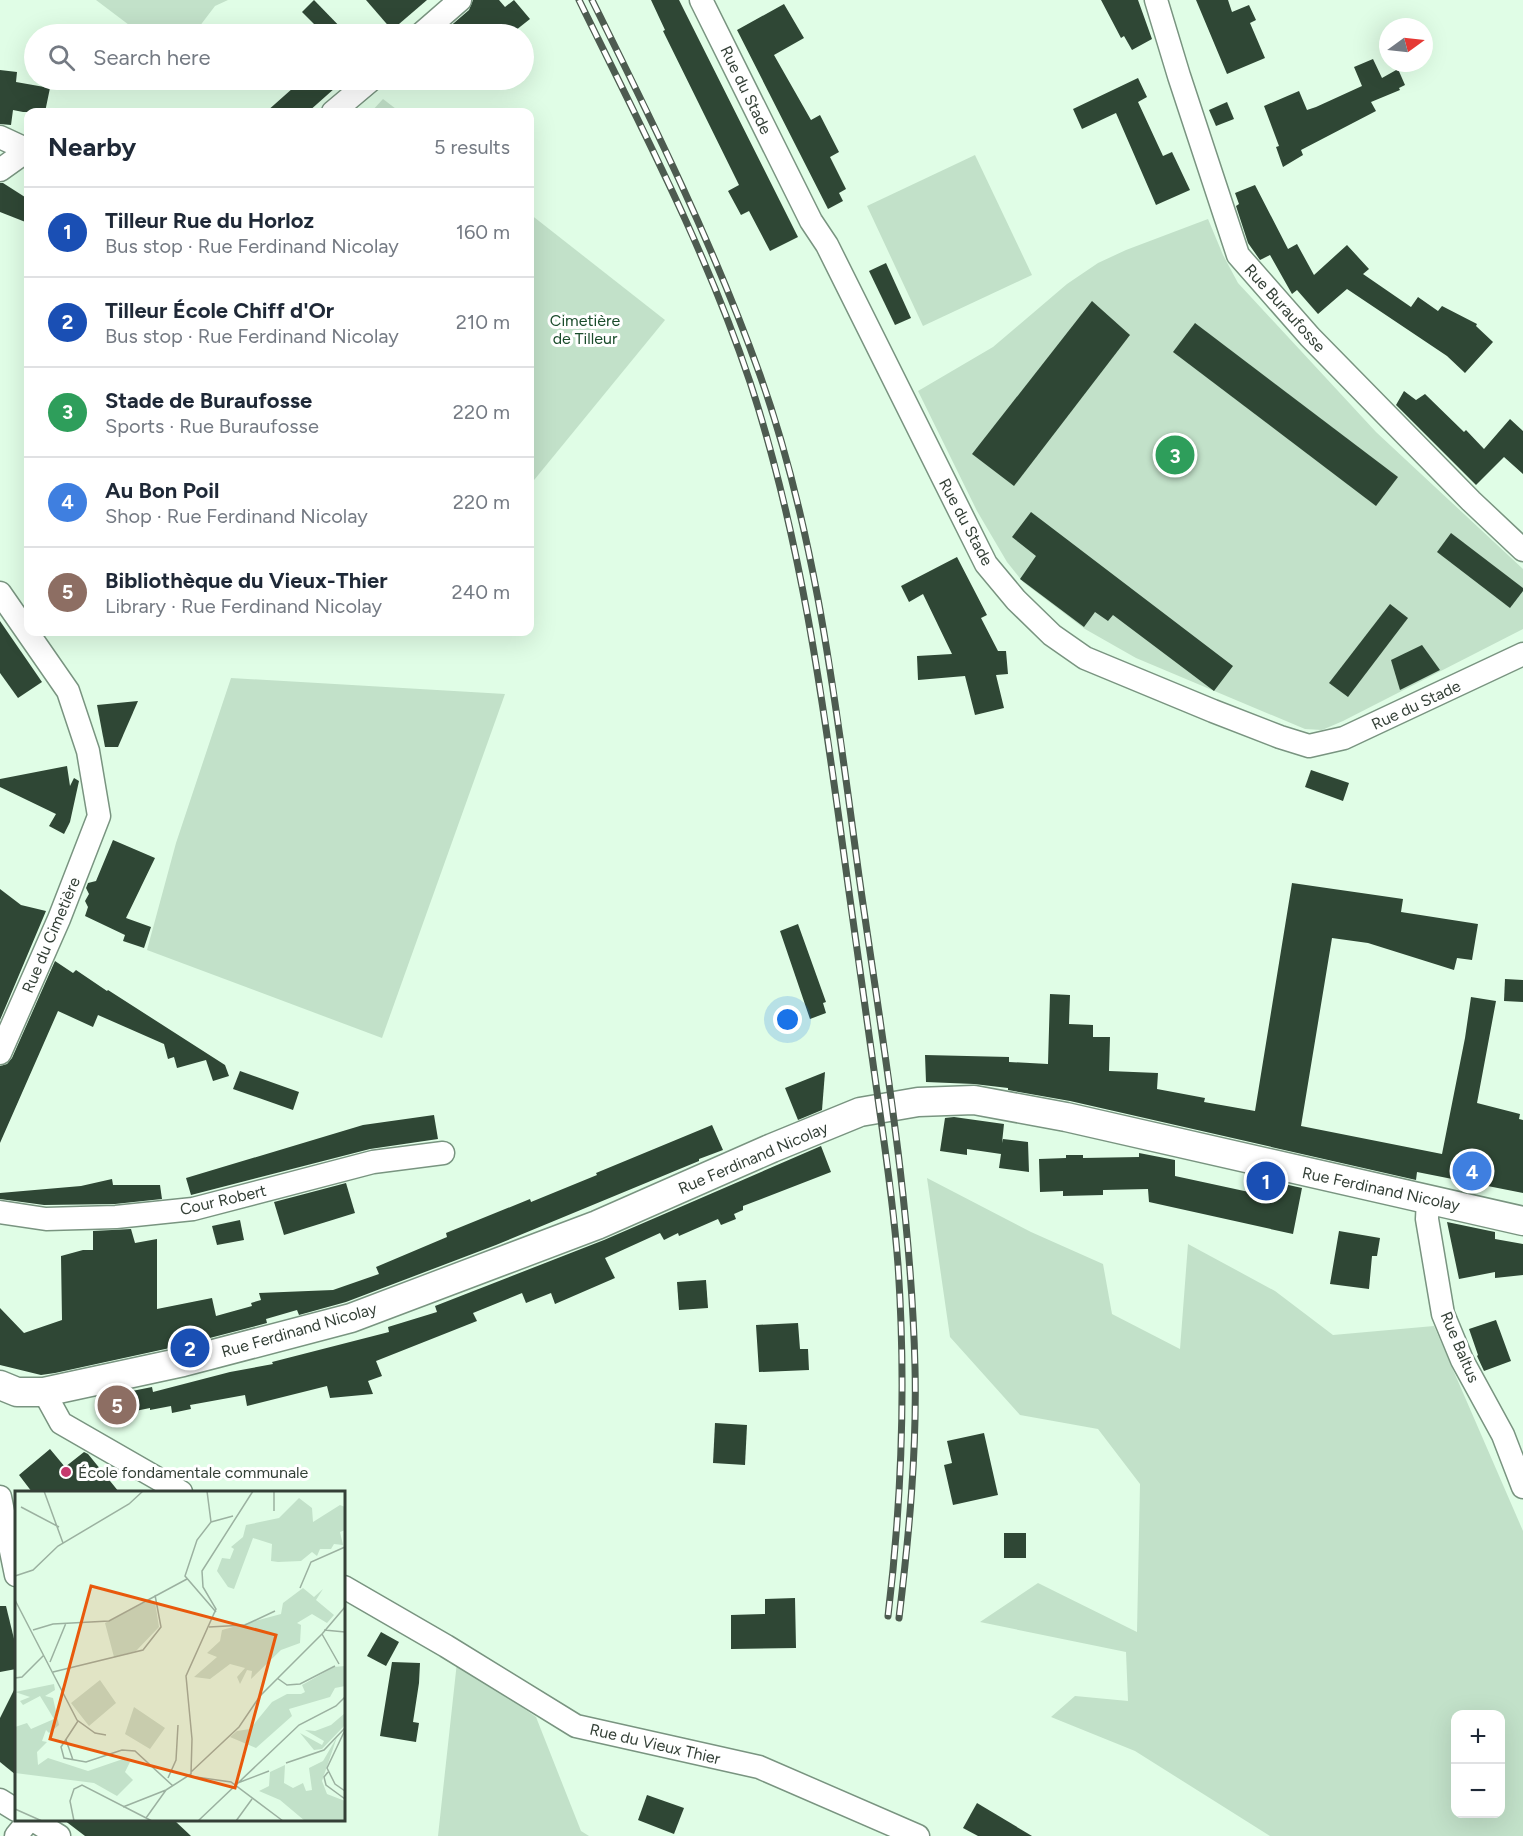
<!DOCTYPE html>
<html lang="en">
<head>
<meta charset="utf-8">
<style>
	:root { --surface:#fff; --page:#f6f6f7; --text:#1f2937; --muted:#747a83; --line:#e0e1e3; --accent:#b45309 }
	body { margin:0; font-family:Figtree,sans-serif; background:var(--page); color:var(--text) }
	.controls { position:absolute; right:18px; bottom:18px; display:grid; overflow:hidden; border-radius:12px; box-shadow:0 6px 24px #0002 }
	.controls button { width:54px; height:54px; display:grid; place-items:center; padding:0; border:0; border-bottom:2px solid var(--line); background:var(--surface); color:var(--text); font:30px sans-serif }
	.compass { position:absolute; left:1379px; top:18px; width:54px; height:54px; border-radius:50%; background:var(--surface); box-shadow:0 6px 24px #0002; rotate:75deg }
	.you { position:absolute; left:788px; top:1020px; width:21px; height:21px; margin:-15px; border:4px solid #fff; border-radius:50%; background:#1a73e8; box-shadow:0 0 0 9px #1a73e833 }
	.badge { display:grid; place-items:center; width:39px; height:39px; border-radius:50%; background:var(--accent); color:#fff; font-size:20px; font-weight:700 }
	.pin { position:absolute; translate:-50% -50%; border:3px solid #fff; box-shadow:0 2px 6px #0006 }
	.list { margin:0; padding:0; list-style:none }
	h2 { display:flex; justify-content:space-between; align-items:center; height:78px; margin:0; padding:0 24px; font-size:26px }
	h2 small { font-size:20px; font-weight:400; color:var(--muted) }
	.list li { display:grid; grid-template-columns:39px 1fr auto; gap:18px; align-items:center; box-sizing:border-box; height:90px; padding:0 24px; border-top:2px solid var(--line) }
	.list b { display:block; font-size:22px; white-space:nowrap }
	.list p { margin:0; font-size:20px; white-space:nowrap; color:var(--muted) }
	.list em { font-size:20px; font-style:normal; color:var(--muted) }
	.icon { flex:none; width:33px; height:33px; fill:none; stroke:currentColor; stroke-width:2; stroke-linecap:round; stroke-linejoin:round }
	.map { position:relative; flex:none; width:1523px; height:1836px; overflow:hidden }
	.search { position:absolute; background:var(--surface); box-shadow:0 6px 24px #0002; left:24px; top:24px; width:510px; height:66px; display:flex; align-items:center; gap:15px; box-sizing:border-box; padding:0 21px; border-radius:33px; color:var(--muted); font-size:22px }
	.panel { position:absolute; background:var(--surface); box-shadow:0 6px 24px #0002; left:24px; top:108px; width:510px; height:528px; border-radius:12px }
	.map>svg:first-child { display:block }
	.green { fill:#c2e1c9; fill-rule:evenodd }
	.building { fill:#2f4735 }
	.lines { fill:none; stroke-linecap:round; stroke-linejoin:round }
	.minor-casing { stroke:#799480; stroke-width:25 }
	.tertiary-casing { stroke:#799480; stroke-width:31 }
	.minor { stroke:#fff; stroke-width:22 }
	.tertiary { stroke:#fff; stroke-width:28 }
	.rail-casing { stroke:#4d5b50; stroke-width:7 }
	.rail { stroke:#fff; stroke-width:4.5; stroke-dasharray:14; stroke-linecap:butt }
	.poi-dot { fill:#c5396d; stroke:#fff; stroke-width:2 }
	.labels { text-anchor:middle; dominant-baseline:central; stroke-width:6; stroke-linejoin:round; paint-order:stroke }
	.street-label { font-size:16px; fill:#344037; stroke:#fff }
	.park-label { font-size:16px; fill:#1a4c2b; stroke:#fff }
	.poi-label { font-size:16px; fill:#344037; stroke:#fff; text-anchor:start }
	.inset-road { fill:none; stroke:#9bb1a0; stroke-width:1.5 }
	.view { fill:#e8590c; fill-opacity:0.15; stroke:#e8590c; stroke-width:3 }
	.inset-edge { fill:none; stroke:#344037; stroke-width:3 }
</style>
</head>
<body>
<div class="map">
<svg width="1523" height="1836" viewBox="0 0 1523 1836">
	<rect width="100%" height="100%" fill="#e0fde6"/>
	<!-- green -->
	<g class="green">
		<polygon points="96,0 228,0 215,6 196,31 182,34 141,34"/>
		<polygon points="383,99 400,112 371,112"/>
		<polygon points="975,155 1032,275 923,326 867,206"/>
		<polygon points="530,214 665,320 530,485"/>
		<polygon points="1208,219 1223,255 1238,283 1376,432 1523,569 1523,629 1343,721 1322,730 1305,729 1136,658 1085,629 1023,582 1007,562 977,511 918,391 993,347 1067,284 1098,263 1126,250"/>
		<polygon points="231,678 505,694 382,1038 147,950 176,843"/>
		<path d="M927 1178 1031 1232 1103 1264 1112 1314 1180 1349 1188 1244 1275 1291 1333 1335 1434 1326 1523 1531V1836H1270L1135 1751 1051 1717 1075 1696 1128 1701 1126 1652 980 1622 1038 1583 1137 1632 1140 1484 1098 1429 1020 1415 950 1337ZM1456 1714H1500V1814H1456Z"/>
		<polygon points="457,1662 536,1717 581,1831 589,1836 438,1836"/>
	</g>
	<!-- building -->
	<g class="building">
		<polygon points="314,0 347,34 324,34 302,12"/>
		<polygon points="366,0 427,0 392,30"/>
		<polygon points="473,0 499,0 505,7 514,0 530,19 511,34 450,34 447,29 469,10"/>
		<polygon points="651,0 679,0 798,237 770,251 749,211 741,215 728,191 739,185 663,31 665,30"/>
		<polygon points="1101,0 1138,0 1152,39 1132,50 1124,36 1121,38"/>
		<polygon points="1196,0 1228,0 1232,12 1249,5 1256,20 1250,23 1265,58 1227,74"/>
		<polygon points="784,4 804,38 774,55 811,120 820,115 839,152 830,157 846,189 839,193 843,201 828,209 737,30"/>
		<polygon points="1373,59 1382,78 1398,69 1405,85 1399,88 1400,90 1371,102 1376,111 1301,150 1303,155 1283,167 1276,147 1279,146 1264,106 1299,91 1307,110 1316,107 1362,86 1354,67"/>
		<polygon points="0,70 17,72 16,82 50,88 45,112 23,112 13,110 11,125 0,124"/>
		<polygon points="1138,78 1147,97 1138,102 1163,156 1172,152 1190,190 1156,205 1116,113 1082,129 1073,109"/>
		<polygon points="302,80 344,80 308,112 266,112"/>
		<polygon points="1227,102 1234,119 1216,126 1209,110"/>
		<polygon points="0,183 3,183 28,199 28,223 0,212"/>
		<polygon points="1255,185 1288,249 1297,244 1314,275 1347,245 1369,269 1363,274 1411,307 1418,297 1438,311 1442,306 1477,324 1476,326 1493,342 1465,373 1447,356 1347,289 1318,314 1297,290 1292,294 1270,255 1260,260 1248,243 1236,206 1239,204 1235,193"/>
		<polygon points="886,263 911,318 895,325 869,271"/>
		<polygon points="1092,301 1130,335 1014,486 972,454"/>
		<polygon points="1195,323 1398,477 1376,506 1173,352"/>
		<polygon points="1404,391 1416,400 1425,394 1464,432 1466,430 1484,449 1510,419 1523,431 1523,474 1504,457 1476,485 1396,405"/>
		<polygon points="1031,512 1233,666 1214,691 1113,615 1108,621 1095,612 1084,627 1020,579 1036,556 1012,537"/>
		<polygon points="1451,533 1523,588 1523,591 1510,608 1437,552"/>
		<polygon points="957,557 987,615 981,618 998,651 1006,651 1008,674 996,675 1004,708 975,715 965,676 918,680 917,656 952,654 923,594 909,602 901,586"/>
		<polygon points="1390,604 1408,618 1348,697 1329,683"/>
		<polygon points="0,621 42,682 18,698 0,673"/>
		<polygon points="1422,645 1440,670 1400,690 1391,660"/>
		<polygon points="138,701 118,747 105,747 97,705"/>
		<polygon points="67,766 70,786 74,778 79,781 70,822 64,834 49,826 56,814 0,787 0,779"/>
		<polygon points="1311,770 1349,783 1343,801 1305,787"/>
		<polygon points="113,840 155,858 126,918 151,927 144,948 123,941 125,935 85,916 88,907 85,901 89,894 86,888 88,883 96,881"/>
		<polygon points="1292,883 1403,899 1401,912 1478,924 1472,960 1457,958 1454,970 1368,943 1332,938 1301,1126 1442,1154 1465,1038 1471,997 1496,1001 1477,1103 1520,1114 1519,1119 1523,1120 1523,1193 1417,1172 1416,1180 1070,1101 1008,1090 1008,1088 974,1084 926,1082 925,1055 1009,1057 1009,1062 1048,1064 1050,994 1070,995 1069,1024 1093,1025 1093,1037 1110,1037 1109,1071 1158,1073 1157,1089 1205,1098 1204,1102 1255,1111"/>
		<polygon points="0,889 21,905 46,911 0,1020"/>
		<polygon points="798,924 826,1002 823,1003 826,1013 810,1019 780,931"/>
		<polygon points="55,961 73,973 76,970 107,991 108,990 225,1065 229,1076 213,1081 206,1060 177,1068 174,1057 168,1059 164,1044 98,1015 93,1027 58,1011 0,1143 0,1066 7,1064 12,1058"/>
		<polygon points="1505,979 1523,980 1523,1002 1504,1001"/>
		<polygon points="240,1071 299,1092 293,1110 233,1089"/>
		<polygon points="825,1072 822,1110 798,1120 785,1088"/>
		<polygon points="434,1115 438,1139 370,1149 191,1195 186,1178 363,1125"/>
		<polygon points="954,1117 1004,1124 1002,1143 1003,1139 1028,1142 1029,1172 999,1168 1001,1154 967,1149 967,1155 940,1151 945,1118"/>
		<polygon points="712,1125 723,1150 699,1159 699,1161 496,1245 346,1302 299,1315 297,1310 266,1319 267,1323 179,1346 55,1373 41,1375 0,1365 0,1308 24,1333 62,1320 61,1256 83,1250 93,1250 93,1231 131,1229 135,1243 157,1239 157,1309 212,1298 216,1316 252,1306 251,1303 261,1300 259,1293 333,1290 379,1274 376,1267 447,1237 446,1233 530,1199 531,1202 597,1175 596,1173"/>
		<polygon points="821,1146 831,1172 743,1206 743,1210 734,1214 736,1219 721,1225 718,1219 679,1236 678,1233 664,1240 660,1233 605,1258 615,1278 555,1304 551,1293 526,1303 522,1293 473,1313 477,1321 376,1361 382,1376 368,1381 373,1394 330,1398 327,1386 247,1406 245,1395 190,1405 191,1409 172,1413 171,1406 150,1410 150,1408 106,1417 102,1397 152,1387 153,1392 230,1372 273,1364 272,1362 389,1332 388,1327 437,1312 435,1306 604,1240"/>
		<polygon points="1139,1153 1175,1160 1175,1176 1272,1197 1275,1182 1302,1188 1293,1234 1149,1202 1148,1189 1103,1190 1103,1195 1063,1196 1063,1191 1040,1192 1039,1159 1066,1158 1066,1155 1083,1155 1083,1158 1139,1157"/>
		<polygon points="112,1179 113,1185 160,1185 162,1199 115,1204 44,1205 0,1199 0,1193 81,1186"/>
		<polygon points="346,1183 355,1213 284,1235 274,1202"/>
		<polygon points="240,1220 244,1240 217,1245 212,1226"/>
		<polygon points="1447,1222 1495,1232 1495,1239 1523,1244 1523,1275 1495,1278 1495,1272 1459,1279"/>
		<polygon points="1339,1231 1380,1238 1377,1256 1372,1256 1369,1289 1330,1284"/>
		<polygon points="706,1280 708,1308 679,1310 677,1282"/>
		<polygon points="1496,1320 1511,1361 1484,1371 1477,1356 1478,1355 1469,1329"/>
		<polygon points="798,1323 800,1349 808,1349 809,1370 759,1372 756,1325"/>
		<polygon points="715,1423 747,1425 745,1465 713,1463"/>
		<polygon points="984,1433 998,1495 953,1505 944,1465 952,1463 947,1441"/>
		<polygon points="50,1449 65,1467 84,1452 88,1454 119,1492 32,1492 19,1475"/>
		<rect x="1004" y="1533" width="22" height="25"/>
		<polygon points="795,1598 796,1648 731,1649 731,1615 765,1614 765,1599"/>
		<polygon points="0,1606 6,1606 16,1647 16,1669 0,1672"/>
		<polygon points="381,1632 399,1642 386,1666 367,1656"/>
		<polygon points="392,1662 420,1663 419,1683 413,1722 419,1723 416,1742 380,1736"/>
		<polygon points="16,1686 16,1775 0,1762 0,1718"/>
		<polygon points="647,1795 684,1808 674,1834 638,1820"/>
		<polygon points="977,1803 1032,1836 978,1836 963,1828"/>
		<polygon points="64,1820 174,1820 191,1836 85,1836"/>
	</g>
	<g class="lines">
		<defs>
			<g id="minor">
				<polyline points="701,0 811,221 827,245 986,564 1016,600 1052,635 1085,658 1213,711 1280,737 1309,746 1344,738 1523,654"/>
				<polyline points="1156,0 1179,76 1238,255 1310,337 1471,501 1523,550"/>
				<polyline points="421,34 460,0"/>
				<polyline points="333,112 371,80"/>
				<polyline points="0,137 28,150"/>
				<polyline points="0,170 28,150"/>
				<polyline points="0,593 68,691 88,751 99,816 59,919 0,1053"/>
				<polyline points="1428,1199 1427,1219 1443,1314 1462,1360 1503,1435 1523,1487"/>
				<polyline points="0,1212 46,1219 116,1217 193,1209 373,1162 443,1153"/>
				<polyline points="44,1392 61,1423 181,1492"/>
				<polyline points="0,1497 16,1575"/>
				<polyline points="344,1587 446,1646 576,1726 759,1767 918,1836"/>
				<polyline points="0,1800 16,1810"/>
				<polyline points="33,1820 59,1836"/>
				<polyline points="16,1836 29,1820"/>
			</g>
			<polyline id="tertiary" points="0,1385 17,1392 44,1392 183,1362 351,1318 597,1225 772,1148 860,1112 918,1102 974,1100 1066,1117 1523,1221"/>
		</defs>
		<!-- minor casing -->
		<use href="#minor" class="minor-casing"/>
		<!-- tertiary casing -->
		<use href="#tertiary" class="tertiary-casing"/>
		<!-- minor -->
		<use href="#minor" class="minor"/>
		<!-- tertiary -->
		<use href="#tertiary" class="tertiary"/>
		<defs>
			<g id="rail">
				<path d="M579 0C640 125 706 250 750 382 805 550 826 725 850 899 859 966 869 1032 878 1099 886 1154 894 1209 898 1265 906 1382 902 1499 888 1616"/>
				<path d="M592 0C653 123 714 246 760 375 817 536 836 707 859 876 882 1039 911 1202 915 1367 917 1451 909 1535 899 1618"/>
			</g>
		</defs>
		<!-- rail casing -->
		<use href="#rail" class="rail-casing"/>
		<!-- rail -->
		<use href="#rail" class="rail"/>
	</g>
	<!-- markers -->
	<circle class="poi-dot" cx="66" cy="1472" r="6"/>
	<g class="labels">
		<!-- street labels -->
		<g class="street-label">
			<text transform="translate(746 90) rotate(64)">Rue du Stade</text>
			<text transform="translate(1285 308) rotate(48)">Rue Buraufosse</text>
			<text transform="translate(966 522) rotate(62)">Rue du Stade</text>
			<text transform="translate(1416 705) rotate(-25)">Rue du Stade</text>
			<text transform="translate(51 935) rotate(-67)">Rue du Cimetière</text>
			<text transform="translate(753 1158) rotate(-23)">Rue Ferdinand Nicolay</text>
			<text transform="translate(1381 1189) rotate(12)">Rue Ferdinand Nicolay</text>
			<text transform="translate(223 1200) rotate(-13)">Cour Robert</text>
			<text transform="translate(299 1330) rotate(-16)">Rue Ferdinand Nicolay</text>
			<text transform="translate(1460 1347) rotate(67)">Rue Baltus</text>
			<text transform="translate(655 1744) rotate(13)">Rue du Vieux Thier</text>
		</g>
		<!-- park labels -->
		<g class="park-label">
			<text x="585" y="320">Cimetière<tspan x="585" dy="18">de Tilleur</tspan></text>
		</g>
		<!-- poi labels -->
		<g class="poi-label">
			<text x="78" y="1472">École fondamentale communale</text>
		</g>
	</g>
	<!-- overview -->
	<g transform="translate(15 1491)">
		<rect width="330" height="330" fill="#e0fde6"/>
		<path d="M284 7 297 17 298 31 325 14 330 16V39L325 41 328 54 319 53 316 58H305L302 65 297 61 286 70 263 71 256 70 257 53 238 47 219 98 213 96 202 80 207 67 215 68 219 58 216 56 228 46 231 34 264 27ZM288 97 299 106 308 98 301 109 319 124 312 132 297 123 282 132 286 134 285 152 266 159 236 188 237 180 232 179 225 193 222 186 230 177 215 173 195 188 179 186 202 166 192 162 205 150 207 139 266 123 268 112ZM135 109 140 111 144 136 121 160 99 166 90 132ZM330 175V195L320 197 315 206 274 218 277 225 241 257 215 246 222 240 235 238 257 211 272 203H286L290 201 287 194 319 176ZM85 189 101 212 74 235 56 212ZM39 193 40 199 30 205 38 207 44 234 34 242 31 239 27 250 32 251 22 261 23 274 33 267 73 280 108 268 115 271 110 281 118 289 102 305 79 292 0 282V236L12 232 16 238 39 228 25 205 8 214 5 210 15 206 0 201ZM119 216 150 237 135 258 110 243ZM330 222V234L307 258 299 259 285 242 307 254 309 250 290 239 300 240 316 234ZM322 246 307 290 312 303 330 310V330H290L265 309 244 300 254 295 255 281 270 274 269 292 278 297 288 292 291 300 297 299 294 277 308 270Z" fill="#c2e1c9"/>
		<path class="inset-road" d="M29 0 48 52M192 0 196 31 182 49 170 85 201 121M6 16 44 36M259 20V0M196 31 218 25M0 85 18 79 43 55 114 13 128 0M285 97 296 71 330 56M0 109 62 229 80 242 91 244M194 136 230 134 260 120M18 139 38 133 94 130 172 88M309 139 330 141M307 143 330 116M307 143 324 173M35 171 51 132M38 181 128 159 146 136 140 104M0 187 7 186 29 164M262 187 272 194 285 193 320 175M63 230 46 256 49 267 71 271 107 259 120 260 158 295M330 239 312 277 320 293 330 300M51 249 58 269M271 272 309 259 330 237M176 281 224 236 245 205 307 143M313 281 309 286 311 294 330 308M174 285 216 291 268 330M153 287 161 269 163 234M220 293 254 280M108 316 151 299 176 283 177 248 171 185 201 118 188 96 187 80 238 0M0 318 27 330M131 327 151 299M59 330 55 310 59 298 67 294 137 330M183 330 284 234 321 215 330 206M221 330 237 308"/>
		<path class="view" d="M76 95 261 144 220 297 35 248Z"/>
		<rect width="330" height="330" class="inset-edge"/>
	</g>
</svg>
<div class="controls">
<button>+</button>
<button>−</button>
</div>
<svg class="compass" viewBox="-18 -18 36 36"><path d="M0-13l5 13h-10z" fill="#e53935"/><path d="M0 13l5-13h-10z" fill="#747a83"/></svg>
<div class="you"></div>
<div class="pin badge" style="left:1266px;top:1181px;background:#1a4fb4">1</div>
<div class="pin badge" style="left:190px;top:1348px;background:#1a4fb4">2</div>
<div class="pin badge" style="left:1175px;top:455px;background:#2e9e5b">3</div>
<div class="pin badge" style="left:1472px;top:1171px;background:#3f7fe0">4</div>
<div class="pin badge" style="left:117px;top:1405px;background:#8d6e63">5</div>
<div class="search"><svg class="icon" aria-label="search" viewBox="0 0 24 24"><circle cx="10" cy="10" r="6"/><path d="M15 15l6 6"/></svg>Search here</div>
<section class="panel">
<h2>Nearby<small>5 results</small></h2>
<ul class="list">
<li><span class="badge" style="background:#1a4fb4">1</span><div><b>Tilleur Rue du Horloz</b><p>Bus stop · Rue Ferdinand Nicolay</p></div><em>160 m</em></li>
<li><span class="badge" style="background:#1a4fb4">2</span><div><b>Tilleur École Chiff d'Or</b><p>Bus stop · Rue Ferdinand Nicolay</p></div><em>210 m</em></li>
<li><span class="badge" style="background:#2e9e5b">3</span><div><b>Stade de Buraufosse</b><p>Sports · Rue Buraufosse</p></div><em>220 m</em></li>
<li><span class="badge" style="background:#3f7fe0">4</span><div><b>Au Bon Poil</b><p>Shop · Rue Ferdinand Nicolay</p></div><em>220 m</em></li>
<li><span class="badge" style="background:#8d6e63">5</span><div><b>Bibliothèque du Vieux-Thier</b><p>Library · Rue Ferdinand Nicolay</p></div><em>240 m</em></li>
</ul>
</section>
</div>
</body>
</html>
